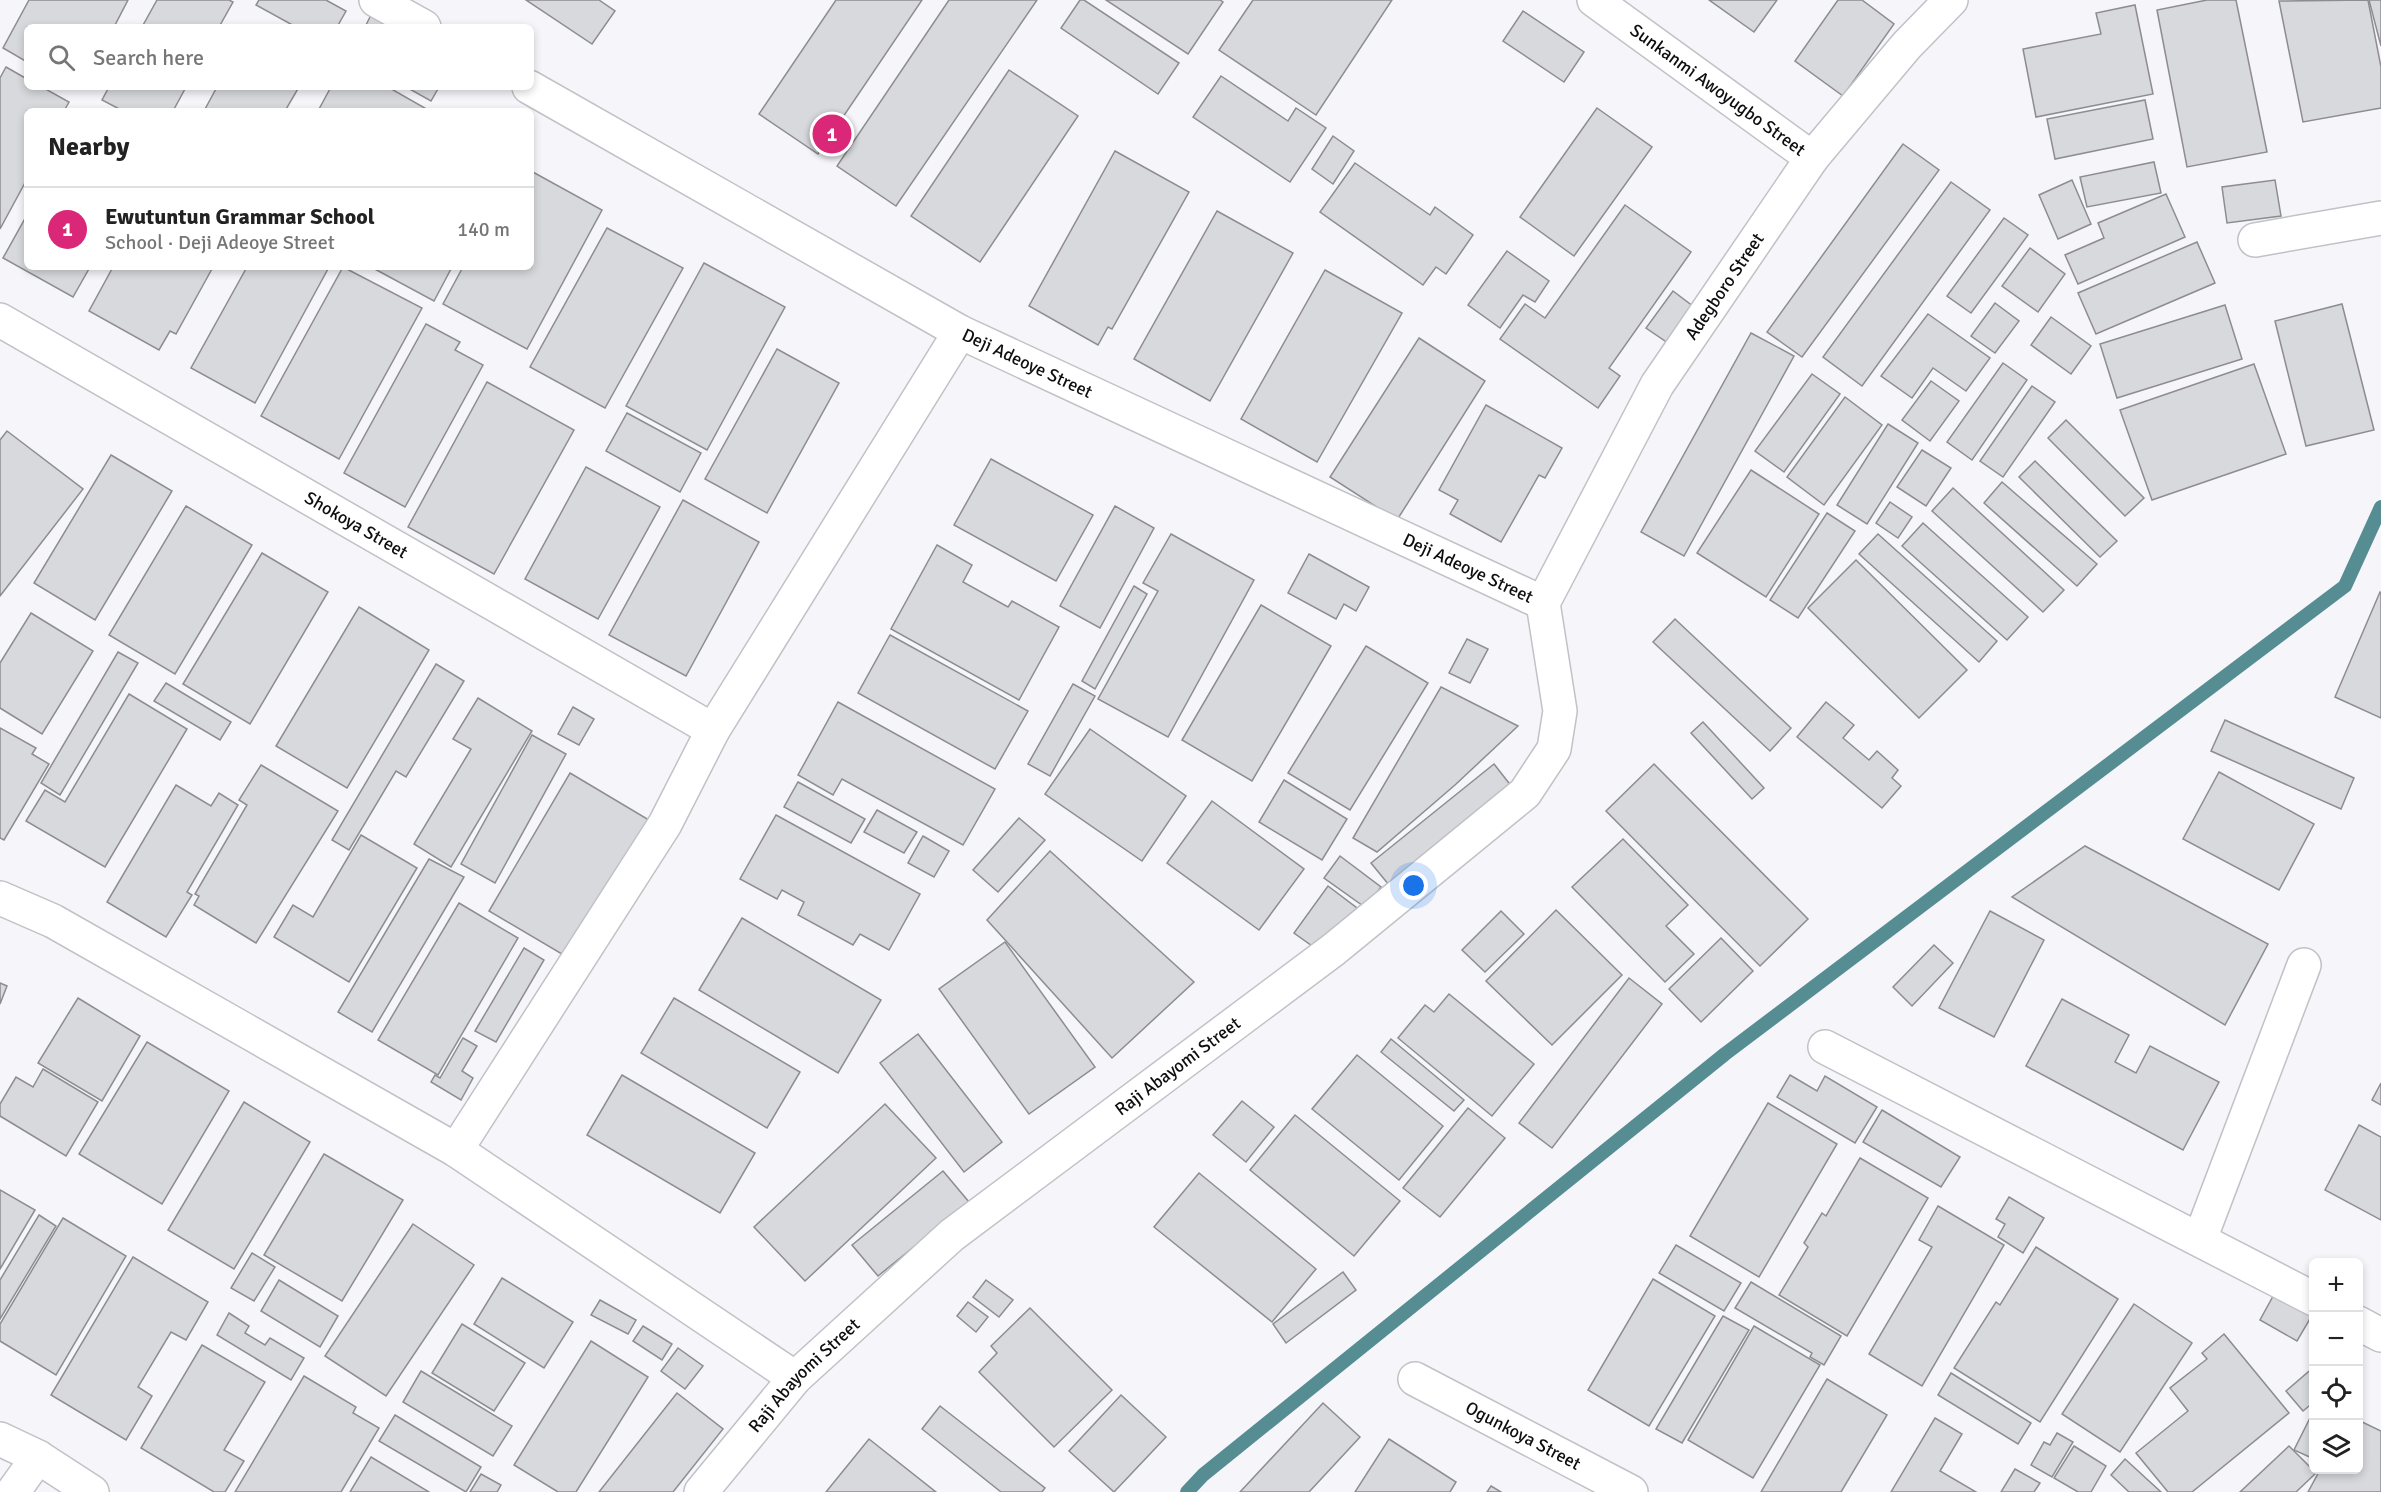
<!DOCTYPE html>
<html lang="en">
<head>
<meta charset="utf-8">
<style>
	:root { --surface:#fff; --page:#f2f2f2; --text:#222; --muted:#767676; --line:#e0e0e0; --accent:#db2777 }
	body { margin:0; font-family:Signika,sans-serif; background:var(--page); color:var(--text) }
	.controls { position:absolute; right:18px; bottom:18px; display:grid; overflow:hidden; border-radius:9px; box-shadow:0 3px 9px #0003 }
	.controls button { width:54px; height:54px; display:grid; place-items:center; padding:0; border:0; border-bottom:2px solid var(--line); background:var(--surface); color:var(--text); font:30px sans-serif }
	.you { position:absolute; left:1414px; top:886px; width:21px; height:21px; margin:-15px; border:4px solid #fff; border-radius:50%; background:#1a73e8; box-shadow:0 0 0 9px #1a73e833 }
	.badge { display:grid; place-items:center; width:39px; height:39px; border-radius:50%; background:var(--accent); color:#fff; font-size:20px; font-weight:700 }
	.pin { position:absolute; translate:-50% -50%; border:3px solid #fff; box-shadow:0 2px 6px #0006 }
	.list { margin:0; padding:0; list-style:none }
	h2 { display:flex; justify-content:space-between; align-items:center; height:78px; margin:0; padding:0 24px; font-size:26px }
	h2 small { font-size:20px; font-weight:400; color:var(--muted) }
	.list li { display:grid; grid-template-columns:39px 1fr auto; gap:18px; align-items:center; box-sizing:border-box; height:84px; padding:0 24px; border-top:2px solid var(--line) }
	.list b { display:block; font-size:22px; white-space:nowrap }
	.list p { margin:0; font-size:20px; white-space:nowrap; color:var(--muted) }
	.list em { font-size:20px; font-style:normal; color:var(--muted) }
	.icon { flex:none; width:33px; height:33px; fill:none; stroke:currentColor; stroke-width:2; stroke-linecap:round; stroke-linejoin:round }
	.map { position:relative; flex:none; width:2381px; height:1492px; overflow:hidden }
	.search { position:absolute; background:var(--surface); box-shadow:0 3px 9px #0003; left:24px; top:24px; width:510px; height:66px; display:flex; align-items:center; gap:15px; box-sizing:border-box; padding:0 21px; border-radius:9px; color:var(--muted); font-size:22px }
	.panel { position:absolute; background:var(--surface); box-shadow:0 3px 9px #0003; left:24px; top:108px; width:510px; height:162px; border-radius:9px }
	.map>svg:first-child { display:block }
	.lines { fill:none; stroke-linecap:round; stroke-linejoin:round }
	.stream { stroke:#558d92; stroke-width:14 }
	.building { fill:#d8d9dd; stroke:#8d8d91; stroke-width:1.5 }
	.street-casing { stroke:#c1c2c7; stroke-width:36 }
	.secondary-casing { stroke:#c1c2c7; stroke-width:36 }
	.street { stroke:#fff; stroke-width:33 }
	.secondary { stroke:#fff; stroke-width:33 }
	.labels { text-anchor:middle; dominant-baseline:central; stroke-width:4.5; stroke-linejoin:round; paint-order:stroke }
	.street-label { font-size:18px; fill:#0e0e10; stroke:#f5f5fa }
</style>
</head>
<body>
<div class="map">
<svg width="2381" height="1492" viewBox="0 0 2381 1492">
	<rect width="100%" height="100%" fill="#f5f5fa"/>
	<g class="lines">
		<!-- stream -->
		<polyline class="stream" points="1187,1492 1203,1475 1725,1054 2345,586 2381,507"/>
	</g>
	<!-- building -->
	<g class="building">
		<polygon points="29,0 128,0 114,27 27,27 27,62 3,48"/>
		<polygon points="157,0 229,0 233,2 219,27 142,27"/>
		<polygon points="259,0 326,0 346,11 337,27 296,27 256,5"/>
		<polygon points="526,0 599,0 615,11 592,44"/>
		<polygon points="836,0 922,0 818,154 759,114"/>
		<polygon points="949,0 1037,0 896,206 837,166"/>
		<polygon points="1080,0 1084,0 1179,63 1158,94 1061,28"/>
		<polygon points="1106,0 1220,0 1223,2 1188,54"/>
		<polygon points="1253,0 1392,0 1316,115 1219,50"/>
		<polygon points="1709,0 1777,0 1754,32"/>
		<polygon points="1838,0 1862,0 1894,24 1843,96 1795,61"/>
		<polygon points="2207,0 2236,0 2267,152 2187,167 2157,10"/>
		<polygon points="2368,0 2381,67 2381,108 2303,122 2279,1"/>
		<polygon points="2369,0 2381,0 2381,46"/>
		<polygon points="2135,5 2153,94 2036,117 2023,49 2101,34 2096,13"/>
		<polygon points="1523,11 1584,52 1564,82 1503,41"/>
		<polygon points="371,15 393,27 365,27"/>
		<polygon points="6,67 27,79 27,87 42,87 69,102 64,111 27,111 27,179 0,229 0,78"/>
		<polygon points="1009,70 1078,116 980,262 911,216"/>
		<polygon points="1221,76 1288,121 1296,108 1326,128 1290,182 1193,117"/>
		<polygon points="109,87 186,87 173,111 123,111 102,100"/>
		<polygon points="217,87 299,87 285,111 204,111"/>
		<polygon points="331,87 388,87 430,111 318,111"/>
		<polygon points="406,87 439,87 431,101"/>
		<polygon points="2145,100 2153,139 2055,159 2047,119"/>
		<polygon points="1597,108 1652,147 1574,256 1520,217"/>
		<polygon points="1333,136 1354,151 1333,184 1312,169"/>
		<polygon points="1903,144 1939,170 1802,357 1767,332"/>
		<polygon points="1115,151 1189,192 1112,329 1108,327 1098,345 1029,306"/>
		<polygon points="2154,162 2161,193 2087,207 2080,177"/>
		<polygon points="1355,163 1430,215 1435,207 1473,235 1446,274 1436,267 1423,285 1320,212"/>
		<polygon points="531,171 602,210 527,349 443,304 463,267 531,267"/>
		<polygon points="2072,180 2091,224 2058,239 2039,195"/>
		<polygon points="2275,180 2281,216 2227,223 2222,187"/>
		<polygon points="1951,182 1990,210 1862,386 1823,357"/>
		<polygon points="2166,194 2185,237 2078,284 2065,255 2104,238 2098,223"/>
		<polygon points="1625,205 1691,252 1609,368 1620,376 1598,408 1500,339 1525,304 1545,318"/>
		<polygon points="1217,211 1293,253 1210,401 1134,359"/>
		<polygon points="27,215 27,267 90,267 73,297 3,258"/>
		<polygon points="2004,218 2028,235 1971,313 1947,296"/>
		<polygon points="607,228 683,268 605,408 530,367"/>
		<polygon points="2197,242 2215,283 2096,334 2078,293"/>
		<polygon points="2030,248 2065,274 2038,312 2002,286"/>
		<polygon points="1507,251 1549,281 1535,302 1523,295 1500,328 1468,305"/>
		<polygon points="704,263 785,307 707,450 626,406"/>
		<polygon points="113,267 213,267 176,334 170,331 159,350 89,311"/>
		<polygon points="247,267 329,267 255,403 191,368"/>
		<polygon points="343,267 422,308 339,459 261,416"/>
		<polygon points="371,267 452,267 434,301"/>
		<polygon points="1325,270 1402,313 1317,462 1241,419"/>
		<polygon points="1673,291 1694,307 1668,343 1646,328"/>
		<polygon points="1995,303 2019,321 1995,353 1971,336"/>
		<polygon points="2342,304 2374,430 2306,446 2275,321"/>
		<polygon points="2225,305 2242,359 2117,398 2100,344"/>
		<polygon points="1928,314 1990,358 1966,391 1933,368 1912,398 1881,376"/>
		<polygon points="2051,317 2091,346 2071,374 2031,345"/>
		<polygon points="426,324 460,342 455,350 483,365 405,507 344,473"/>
		<polygon points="1751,333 1794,356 1684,556 1641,532"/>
		<polygon points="1419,338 1485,381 1397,520 1330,477"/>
		<polygon points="777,349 839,383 767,513 705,479"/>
		<polygon points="2003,363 2027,380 1972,460 1947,442"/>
		<polygon points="2254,364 2286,454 2152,500 2120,410"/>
		<polygon points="1812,374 1840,394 1784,472 1755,451"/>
		<polygon points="1931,381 1959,401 1930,441 1902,420"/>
		<polygon points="487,382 574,430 494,574 408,527"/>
		<polygon points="2032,386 2055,402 2003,477 1980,461"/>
		<polygon points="1845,397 1882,425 1824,505 1787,477"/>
		<polygon points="1486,405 1562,448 1545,478 1539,475 1501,542 1450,514 1458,500 1439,490"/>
		<polygon points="627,413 701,453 680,492 606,451"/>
		<polygon points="2066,420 2144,498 2125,516 2048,438"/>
		<polygon points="1888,424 1918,443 1867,524 1837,505"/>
		<polygon points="7,431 83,489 0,596 0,440"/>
		<polygon points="1922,450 1951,468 1926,506 1897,487"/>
		<polygon points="111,455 172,491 95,620 34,583"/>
		<polygon points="991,459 1093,515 1056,581 954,525"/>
		<polygon points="2035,461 2117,541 2100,557 2019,477"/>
		<polygon points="586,467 660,507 598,619 525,579"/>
		<polygon points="1751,470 1819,514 1766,597 1697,553"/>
		<polygon points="2002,482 2097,564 2077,586 1984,503"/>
		<polygon points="1953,488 2064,590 2043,612 1932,511"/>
		<polygon points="683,500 759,542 686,676 609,635"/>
		<polygon points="1890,502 1912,517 1898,538 1876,523"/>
		<polygon points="186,506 252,545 175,674 109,635"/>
		<polygon points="1115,506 1154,528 1100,628 1060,606"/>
		<polygon points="1827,513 1855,531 1798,618 1770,600"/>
		<polygon points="1923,523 2028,617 2007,640 1902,546"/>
		<polygon points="1171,534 1254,580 1168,737 1098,699 1158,591 1143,583"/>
		<polygon points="1878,534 1997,641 1979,662 1859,554"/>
		<polygon points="937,545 972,565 963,582 1008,607 1012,601 1059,627 1019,700 891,629"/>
		<polygon points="262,553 328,592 250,724 183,684"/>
		<polygon points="1309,554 1369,587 1356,611 1344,604 1336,619 1288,593"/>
		<polygon points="1856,560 1967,670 1919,718 1808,608"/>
		<polygon points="1134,586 1147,594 1095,689 1082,681"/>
		<polygon points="2380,592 2381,593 2381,718 2335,697"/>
		<polygon points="1261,605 1331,646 1252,781 1182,740"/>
		<polygon points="359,607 429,650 347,788 276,746"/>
		<polygon points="31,613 93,651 42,734 0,708 0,663"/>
		<polygon points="1675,619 1791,728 1770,751 1653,642"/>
		<polygon points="890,635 1028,711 995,769 858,693"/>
		<polygon points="1467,639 1488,649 1470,683 1449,673"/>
		<polygon points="1366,646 1428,683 1350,810 1288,773"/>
		<polygon points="118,652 138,663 60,795 41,783"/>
		<polygon points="436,664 464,681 406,777 396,771 349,850 332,840"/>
		<polygon points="166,683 231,722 220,740 154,701"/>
		<polygon points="1073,684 1095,696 1050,776 1028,764"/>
		<polygon points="1441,687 1518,726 1455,785 1377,852 1353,838"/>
		<polygon points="129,694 187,729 105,867 26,821 45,790 65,802"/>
		<polygon points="478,698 532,731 451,867 414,844 471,749 453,739"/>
		<polygon points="838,702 995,789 963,845 842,779 833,795 798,775"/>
		<polygon points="1826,702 1854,725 1843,738 1869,760 1877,751 1898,770 1892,778 1901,786 1882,808 1797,737"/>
		<polygon points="573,707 594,719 579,745 558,734"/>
		<polygon points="2225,720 2354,778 2341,809 2211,751"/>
		<polygon points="1703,722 1764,788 1752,799 1691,733"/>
		<polygon points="0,728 36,748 32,754 49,764 4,840 0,838"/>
		<polygon points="1090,729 1186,796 1142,861 1045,794"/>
		<polygon points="532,735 566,754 495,883 461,864"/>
		<polygon points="1494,764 1512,787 1389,885 1371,863"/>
		<polygon points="1654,764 1808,919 1760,966 1606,811"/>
		<polygon points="261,765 338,811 256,943 194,905 199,896 195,894 247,805 239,800"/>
		<polygon points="2219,772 2314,824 2279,890 2183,839"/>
		<polygon points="570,773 659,826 572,960 489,911"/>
		<polygon points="1284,780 1347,819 1322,860 1259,822"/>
		<polygon points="798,782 865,819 851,843 784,807"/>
		<polygon points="176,785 211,806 219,793 238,805 187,892 192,895 166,937 107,902"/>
		<polygon points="1212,801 1304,869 1259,930 1167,863"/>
		<polygon points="877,810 917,832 904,853 864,832"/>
		<polygon points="776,815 920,894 889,950 860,934 853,945 798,915 804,902 782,890 777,899 740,879"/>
		<polygon points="1019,818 1045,840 998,892 973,870"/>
		<polygon points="361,835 417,868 349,982 274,937 293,905 313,917"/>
		<polygon points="923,836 949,851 934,877 908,863"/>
		<polygon points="1623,839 1688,905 1666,926 1694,954 1665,982 1572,887"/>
		<polygon points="2085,846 2268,944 2225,1025 2012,897"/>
		<polygon points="1050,851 1194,982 1112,1058 987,920"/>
		<polygon points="1340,856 1381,887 1366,908 1324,878"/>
		<polygon points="429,859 464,877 372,1032 338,1012"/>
		<polygon points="1328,886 1357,908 1322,953 1294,933"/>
		<polygon points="459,903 518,938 438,1075 378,1040"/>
		<polygon points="1556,910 1622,975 1552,1045 1486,981"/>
		<polygon points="1501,911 1524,934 1485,972 1462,950"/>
		<polygon points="1990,911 2044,940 1994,1037 1939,1008"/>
		<polygon points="742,918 881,1000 838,1073 699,990"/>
		<polygon points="1721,938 1753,971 1701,1022 1669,989"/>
		<polygon points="1005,942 1095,1067 1029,1114 939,989"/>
		<polygon points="1934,945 1953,963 1912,1006 1893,987"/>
		<polygon points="524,948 544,960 496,1042 475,1031"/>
		<polygon points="1629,978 1662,1004 1552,1148 1519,1123"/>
		<polygon points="0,983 7,986 0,1004"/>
		<polygon points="1449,994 1534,1064 1492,1116 1398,1038 1425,1005 1434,1012"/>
		<polygon points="78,998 140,1036 102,1101 38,1063"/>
		<polygon points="674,998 800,1072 767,1128 641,1053"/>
		<polygon points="2062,999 2129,1035 2115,1062 2136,1073 2150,1046 2219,1082 2183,1150 2026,1066"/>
		<polygon points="918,1034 1002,1142 964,1172 880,1063"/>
		<polygon points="463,1038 477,1046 462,1071 473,1078 461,1100 431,1082 435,1075 440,1078"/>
		<polygon points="1391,1039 1464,1100 1454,1111 1381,1052"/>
		<polygon points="147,1042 229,1091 162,1204 79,1154"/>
		<polygon points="1357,1055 1443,1126 1399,1180 1312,1109"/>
		<polygon points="43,1069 98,1102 66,1156 0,1116 0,1104 16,1077 33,1087"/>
		<polygon points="622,1075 755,1153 720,1213 587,1135"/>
		<polygon points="1790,1075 1817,1091 1825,1076 1877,1107 1855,1143 1777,1097"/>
		<polygon points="2381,1083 2381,1105 2372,1100"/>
		<polygon points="1242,1101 1274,1127 1246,1162 1213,1135"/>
		<polygon points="244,1102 310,1142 234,1269 168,1230"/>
		<polygon points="1768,1103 1837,1144 1759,1277 1690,1236"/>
		<polygon points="885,1104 936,1158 805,1281 754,1227"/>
		<polygon points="1468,1108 1505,1138 1440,1217 1403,1188"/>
		<polygon points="1882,1110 1960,1157 1941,1187 1863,1142"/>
		<polygon points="1295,1115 1400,1201 1354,1256 1250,1170"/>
		<polygon points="2359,1125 2381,1137 2381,1220 2325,1190"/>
		<polygon points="324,1154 403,1200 342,1301 264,1255"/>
		<polygon points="1860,1158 1928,1198 1847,1336 1779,1295 1808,1247 1804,1243 1822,1213 1826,1216"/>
		<polygon points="943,1171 969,1202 878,1276 852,1245"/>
		<polygon points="1199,1173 1316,1269 1272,1322 1154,1227"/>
		<polygon points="0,1190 35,1210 0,1269"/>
		<polygon points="2009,1197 2044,1218 2023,1253 1998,1237 2005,1224 1996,1219"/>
		<polygon points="1938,1206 2004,1245 1922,1386 1869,1354 1932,1247 1919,1240"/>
		<polygon points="39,1215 56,1226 0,1319 0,1280"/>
		<polygon points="63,1218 126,1256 56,1375 0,1341 0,1324"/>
		<polygon points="413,1224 474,1265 386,1396 325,1356"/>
		<polygon points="1676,1245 1741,1283 1724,1311 1659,1273"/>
		<polygon points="2036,1247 2118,1299 2040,1422 1954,1368 1996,1302 2000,1305"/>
		<polygon points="252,1253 275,1267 254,1301 231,1288"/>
		<polygon points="133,1257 208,1302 186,1340 171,1332 138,1387 152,1396 126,1440 51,1395"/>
		<polygon points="1343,1272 1356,1290 1286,1343 1273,1324"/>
		<polygon points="502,1278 573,1322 544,1368 474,1324"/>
		<polygon points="1653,1279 1715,1316 1649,1426 1588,1390"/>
		<polygon points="279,1280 338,1316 320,1347 261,1311"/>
		<polygon points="986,1280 1013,1300 999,1317 973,1297"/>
		<polygon points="1751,1282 1841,1336 1824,1365 1810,1357 1812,1353 1735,1308"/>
		<polygon points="2277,1289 2314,1312 2297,1341 2260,1320"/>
		<polygon points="600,1300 636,1320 628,1334 591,1315"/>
		<polygon points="968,1302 988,1317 976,1332 957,1316"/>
		<polygon points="2134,1304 2192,1343 2120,1452 2062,1414"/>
		<polygon points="1030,1308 1112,1390 1054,1447 979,1372 997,1353 991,1346"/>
		<polygon points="229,1313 249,1326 245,1333 265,1345 270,1338 304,1358 291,1380 217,1335"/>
		<polygon points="1723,1316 1749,1330 1682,1443 1656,1429"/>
		<polygon points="462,1324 525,1363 494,1411 432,1373"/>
		<polygon points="643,1326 672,1344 662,1360 633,1341"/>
		<polygon points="1754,1326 1820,1365 1753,1478 1688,1440"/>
		<polygon points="2224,1334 2289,1413 2192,1492 2168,1492 2136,1453 2188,1411 2170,1388 2207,1359 2202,1353"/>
		<polygon points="591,1341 648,1377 576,1492 558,1492 514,1465"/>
		<polygon points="202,1345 265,1382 224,1450 244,1461 225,1492 214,1492 141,1448"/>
		<polygon points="678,1348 703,1366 685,1389 661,1371"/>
		<polygon points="2314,1367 2314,1402 2303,1411 2286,1391"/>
		<polygon points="421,1371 512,1426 493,1456 403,1402"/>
		<polygon points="1951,1373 2031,1423 2018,1444 1938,1395"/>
		<polygon points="304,1376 356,1407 353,1413 379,1428 341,1492 235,1492"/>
		<polygon points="1827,1379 1887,1415 1841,1492 1761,1492"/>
		<polygon points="677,1393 723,1429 673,1492 599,1492"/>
		<polygon points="1121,1395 1166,1437 1114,1492 1069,1451"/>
		<polygon points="1323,1403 1360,1437 1309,1492 1240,1492"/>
		<polygon points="940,1406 1045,1488 1042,1492 1001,1492 922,1429"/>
		<polygon points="2314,1410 2314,1459 2294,1450"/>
		<polygon points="395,1415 481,1467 466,1492 379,1441"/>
		<polygon points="1935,1418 1962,1434 1940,1471 1976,1492 1891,1492"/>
		<polygon points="2358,1420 2381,1431 2381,1492 2308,1492 2320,1470 2358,1470"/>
		<polygon points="2057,1433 2073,1442 2052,1477 2031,1465 2044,1442 2050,1445"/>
		<polygon points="869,1439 936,1492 826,1492"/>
		<polygon points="1389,1439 1456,1482 1450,1492 1355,1492"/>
		<polygon points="2074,1446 2106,1466 2091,1492 2078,1492 2054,1478"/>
		<polygon points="2289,1446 2316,1473 2296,1492 2240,1492"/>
		<polygon points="371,1457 429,1492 350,1492"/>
		<polygon points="2125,1459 2161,1492 2129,1492 2111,1475"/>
		<polygon points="2015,1469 2040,1483 2034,1492 2001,1492"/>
		<polygon points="481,1474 501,1485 497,1492 470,1492"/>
		<polygon points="1491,1486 1501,1492 1487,1492"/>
	</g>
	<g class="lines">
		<defs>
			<g id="street">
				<polyline points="376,0 424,27"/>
				<path id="s1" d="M1594 0 1812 158"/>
				<path id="s2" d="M529 87 960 332 1543 603"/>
				<polyline points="2255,240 2381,218"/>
				<path id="s3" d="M0 320 713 730"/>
				<polyline points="0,898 53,921 456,1150 795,1378"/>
				<polyline points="1825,1047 2314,1299"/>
				<polyline points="456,1150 665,824 713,730 960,332"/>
				<polyline points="2200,1239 2304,965"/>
				<polyline points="2358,1323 2381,1335"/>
				<path id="s4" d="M1415 1379 1631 1492"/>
				<polyline points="0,1439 38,1457 92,1492"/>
				<polyline points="13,1492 38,1457"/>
			</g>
			<g id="secondary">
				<path id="s5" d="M701 1492 795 1378 952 1235 1333 950 1525 793 1554 749 1560 711 1543 603 1657 385 1812 158 1907 45 1951 0"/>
			</g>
		</defs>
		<!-- street casing -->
		<use href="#street" class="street-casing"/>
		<!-- secondary casing -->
		<use href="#secondary" class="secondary-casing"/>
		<!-- street -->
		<use href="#street" class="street"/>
		<!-- secondary -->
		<use href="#secondary" class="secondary"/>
	</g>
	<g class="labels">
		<!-- street labels -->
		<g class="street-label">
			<text stroke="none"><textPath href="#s1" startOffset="153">Sunkanmi Awoyugbo Street</textPath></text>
			<text stroke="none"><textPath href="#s5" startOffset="1650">Adegboro Street</textPath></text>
			<text stroke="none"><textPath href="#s2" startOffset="570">Deji Adeoye Street</textPath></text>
			<text stroke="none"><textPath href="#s3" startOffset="411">Shokoya Street</textPath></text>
			<text stroke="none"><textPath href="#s2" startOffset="1056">Deji Adeoye Street</textPath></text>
			<text stroke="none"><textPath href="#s5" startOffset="642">Raji Abayomi Street</textPath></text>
			<text stroke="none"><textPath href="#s5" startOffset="156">Raji Abayomi Street</textPath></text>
			<text stroke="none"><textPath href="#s4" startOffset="122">Ogunkoya Street</textPath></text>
		</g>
	</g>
</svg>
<div class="controls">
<button>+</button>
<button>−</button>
<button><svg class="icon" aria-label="locate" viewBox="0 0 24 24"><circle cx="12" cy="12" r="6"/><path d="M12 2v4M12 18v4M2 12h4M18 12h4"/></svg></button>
<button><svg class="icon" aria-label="layers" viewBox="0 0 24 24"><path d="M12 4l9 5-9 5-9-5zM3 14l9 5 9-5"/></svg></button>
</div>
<div class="you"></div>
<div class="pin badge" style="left:832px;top:134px">1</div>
<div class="search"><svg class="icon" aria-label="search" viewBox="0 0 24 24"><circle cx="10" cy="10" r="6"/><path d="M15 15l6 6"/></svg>Search here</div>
<section class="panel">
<h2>Nearby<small></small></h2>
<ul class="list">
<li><span class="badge">1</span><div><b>Ewutuntun Grammar School</b><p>School · Deji Adeoye Street</p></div><em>140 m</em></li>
</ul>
</section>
</div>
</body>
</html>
